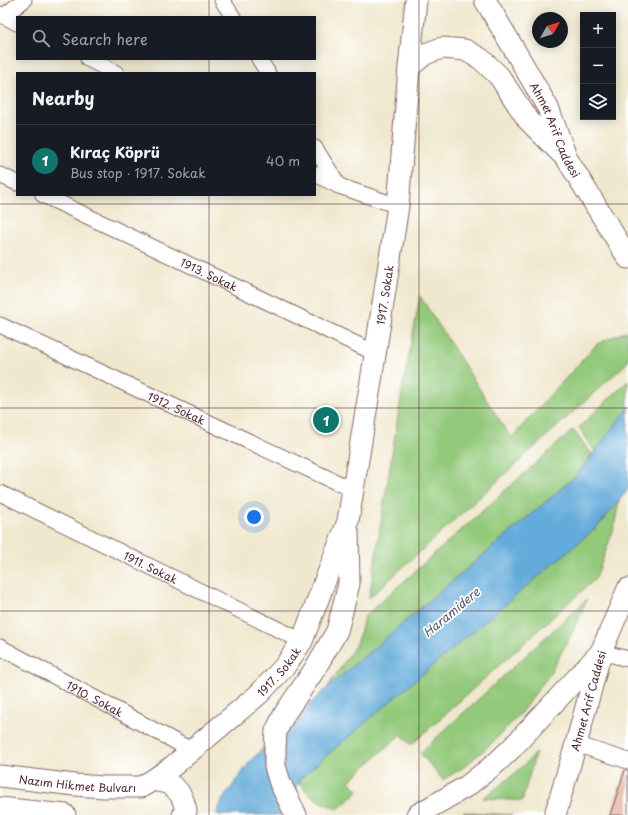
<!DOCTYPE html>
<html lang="en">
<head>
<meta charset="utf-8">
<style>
	:root { --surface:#171b24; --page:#20242c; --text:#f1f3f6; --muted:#9ea1a6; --line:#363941; --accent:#0f766e }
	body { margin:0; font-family:"Playpen Sans",sans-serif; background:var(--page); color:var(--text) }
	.controls { position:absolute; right:12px; top:12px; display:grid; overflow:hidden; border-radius:0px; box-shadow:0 2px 10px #0003 }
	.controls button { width:36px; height:36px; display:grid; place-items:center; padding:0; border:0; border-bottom:1px solid var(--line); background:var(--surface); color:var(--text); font:20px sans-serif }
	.compass { position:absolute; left:532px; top:12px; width:36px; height:36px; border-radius:50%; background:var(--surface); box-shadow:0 2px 10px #0003; rotate:51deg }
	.you { position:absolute; left:254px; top:517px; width:14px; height:14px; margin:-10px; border:3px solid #fff; border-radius:50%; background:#1a73e8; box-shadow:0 0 0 6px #1a73e833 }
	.badge { display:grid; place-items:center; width:26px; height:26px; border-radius:50%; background:var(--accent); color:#fff; font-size:13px; font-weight:700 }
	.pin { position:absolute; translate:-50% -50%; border:2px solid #fff; box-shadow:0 1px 4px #0006 }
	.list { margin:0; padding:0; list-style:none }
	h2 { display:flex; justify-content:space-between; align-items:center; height:52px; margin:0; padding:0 16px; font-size:17px }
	h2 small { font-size:13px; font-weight:400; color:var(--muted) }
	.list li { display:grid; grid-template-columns:26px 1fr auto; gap:12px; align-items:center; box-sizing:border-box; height:72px; padding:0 16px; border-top:1px solid var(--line) }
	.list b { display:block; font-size:15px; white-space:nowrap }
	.list p { margin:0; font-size:13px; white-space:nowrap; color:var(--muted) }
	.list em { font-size:13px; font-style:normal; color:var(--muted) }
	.icon { flex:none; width:22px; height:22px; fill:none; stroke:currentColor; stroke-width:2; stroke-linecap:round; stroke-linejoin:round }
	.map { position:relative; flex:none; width:628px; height:815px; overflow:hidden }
	.search { position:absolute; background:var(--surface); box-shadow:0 2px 10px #0003; left:16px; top:16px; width:300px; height:44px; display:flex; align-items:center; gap:10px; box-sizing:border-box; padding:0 14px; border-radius:0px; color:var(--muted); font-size:15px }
	.panel { position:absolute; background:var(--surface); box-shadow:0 2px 10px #0003; left:16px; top:72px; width:300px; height:124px; border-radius:0px }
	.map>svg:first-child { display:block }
	.green { fill:#93c97a; stroke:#6e7452 }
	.water { fill:#64abda; stroke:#576582 }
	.building { fill:#d99b81 }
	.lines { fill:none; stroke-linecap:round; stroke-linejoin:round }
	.street-casing { stroke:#846564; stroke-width:17 }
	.secondary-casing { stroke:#846564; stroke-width:23 }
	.street { stroke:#fff; stroke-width:15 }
	.secondary { stroke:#fff; stroke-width:21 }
	.grid { fill:none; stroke:#4a1f2b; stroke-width:1; stroke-opacity:0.55 }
	.labels { text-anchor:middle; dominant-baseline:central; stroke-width:3.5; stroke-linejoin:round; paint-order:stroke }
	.street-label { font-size:11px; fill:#4a1f2b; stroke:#fff }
	.water-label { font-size:12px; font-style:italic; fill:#545771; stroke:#fff }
</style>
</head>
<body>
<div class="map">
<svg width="628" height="815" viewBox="0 0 628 815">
	<rect width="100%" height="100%" fill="#fff"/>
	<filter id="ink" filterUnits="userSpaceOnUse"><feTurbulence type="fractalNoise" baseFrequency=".025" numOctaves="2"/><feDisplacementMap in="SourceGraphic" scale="8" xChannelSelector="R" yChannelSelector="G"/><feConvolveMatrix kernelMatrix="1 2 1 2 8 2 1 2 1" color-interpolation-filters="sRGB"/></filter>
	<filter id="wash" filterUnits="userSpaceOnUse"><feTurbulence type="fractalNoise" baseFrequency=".012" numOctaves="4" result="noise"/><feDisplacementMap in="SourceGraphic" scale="16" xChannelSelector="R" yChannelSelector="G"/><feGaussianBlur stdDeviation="0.9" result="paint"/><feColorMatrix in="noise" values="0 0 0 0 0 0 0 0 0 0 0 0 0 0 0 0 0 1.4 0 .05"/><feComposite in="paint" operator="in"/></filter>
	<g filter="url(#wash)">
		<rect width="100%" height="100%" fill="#f0e8ce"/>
		<!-- green -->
		<g class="green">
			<polygon points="420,296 511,438 597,344 626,331 628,350 628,362 369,598 401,397"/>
			<polygon points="628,381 628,420 622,492 579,427"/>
			<polygon points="573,430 592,454 576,476 327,688 355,646 361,630 364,617"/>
			<path d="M619 501 614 528 596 578 411 745 401 734 349 781 359 791 338 809C323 804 307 796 299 781L301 778 321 760 598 526Z"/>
			<polygon points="587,599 570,637 549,675 519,715 491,744 464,767 443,780 420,753"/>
			<path d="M536 752 522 801 483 798C502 784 521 770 536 752Z"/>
			<polygon points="464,812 512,815 459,815"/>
		</g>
		<!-- water -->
		<polygon class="water" points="628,408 628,490 598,526 321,760 301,778 285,815 216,815 223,799 251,760 327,688 576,476"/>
		<g id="blocks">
			<!-- building -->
			<polygon class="building" points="625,770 628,770 628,815 610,815"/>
		</g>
	</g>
	<g filter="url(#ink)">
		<use href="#blocks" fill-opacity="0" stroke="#846564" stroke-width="1"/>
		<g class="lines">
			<defs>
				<g id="street">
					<polyline points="222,0 233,17"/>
					<polyline points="0,14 17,23"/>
					<polyline points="4,16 24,0"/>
					<polyline points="88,59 116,73"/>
					<polyline points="259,59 268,73"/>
					<polyline points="315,148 339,186"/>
					<polyline points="315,174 339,186 398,206"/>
					<polyline points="0,175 17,183"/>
					<path id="s1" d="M43 195 375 353"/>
					<path id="s2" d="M0 325 353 490"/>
					<path id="s3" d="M0 493 302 641"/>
					<path id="s4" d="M0 647 191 750"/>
					<polyline points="601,652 628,659"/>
					<polyline points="576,744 628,761"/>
				</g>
				<g id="secondary">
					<path id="s5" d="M485 0 518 56 548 108 567 159 628 258"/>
					<polyline points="409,67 425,54 442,48 465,50 481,59 499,76 528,120 562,154"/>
					<path id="s6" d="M0 776 75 785 104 787H141L153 780 173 766 259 694 285 666 302 641 348 521 353 490 371 381 398 206 409 67 416 0"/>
					<path d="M153 780C158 781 165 782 169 784 179 789 184 800 186 811L183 815"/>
					<polyline points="0,808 65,815"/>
					<polyline points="296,815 280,783 275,766 275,749 276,731 285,713 313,672 337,631 349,584 348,531"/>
					<polyline points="417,815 467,786 495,764 511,749 601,652"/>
					<path id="s7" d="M555 815 576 744 601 652 628 589"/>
				</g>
			</defs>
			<!-- street casing -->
			<use href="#street" class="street-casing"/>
			<!-- secondary casing -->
			<use href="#secondary" class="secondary-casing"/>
			<!-- street -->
			<use href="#street" class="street"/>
			<!-- secondary -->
			<use href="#secondary" class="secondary"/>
		</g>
	</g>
	<!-- grid -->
	<path class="grid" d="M209 0V17M419 0V815M209 59V73M209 195V815M0 204H628M0 408H628M0 611H628"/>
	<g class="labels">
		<!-- street labels -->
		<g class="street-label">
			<text stroke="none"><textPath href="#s5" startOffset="148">Ahmet Arif Caddesi</textPath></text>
			<text stroke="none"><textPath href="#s1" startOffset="184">1913. Sokak</textPath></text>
			<text stroke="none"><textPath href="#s6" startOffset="718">1917. Sokak</textPath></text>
			<text stroke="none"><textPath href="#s2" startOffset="195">1912. Sokak</textPath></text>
			<text stroke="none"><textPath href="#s3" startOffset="168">1911. Sokak</textPath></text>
			<text stroke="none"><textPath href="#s6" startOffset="322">1917. Sokak</textPath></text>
			<text stroke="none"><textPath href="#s4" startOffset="108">1910. Sokak</textPath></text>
			<text stroke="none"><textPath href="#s7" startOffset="119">Ahmet Arif Caddesi</textPath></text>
			<text stroke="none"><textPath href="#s6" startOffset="78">Nazım Hikmet Bulvarı</textPath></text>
		</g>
		<!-- water labels -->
		<g class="water-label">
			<text transform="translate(451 612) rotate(-40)">Haramidere</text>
		</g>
	</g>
</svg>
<div class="controls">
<button>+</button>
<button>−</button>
<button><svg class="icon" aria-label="layers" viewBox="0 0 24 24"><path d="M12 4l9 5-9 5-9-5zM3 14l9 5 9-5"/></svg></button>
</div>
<svg class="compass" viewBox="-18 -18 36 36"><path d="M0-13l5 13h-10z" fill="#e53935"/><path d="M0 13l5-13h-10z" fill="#9ea1a6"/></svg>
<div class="you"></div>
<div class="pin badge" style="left:326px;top:420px">1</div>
<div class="search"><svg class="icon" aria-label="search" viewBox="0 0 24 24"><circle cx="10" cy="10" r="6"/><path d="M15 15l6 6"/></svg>Search here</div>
<section class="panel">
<h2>Nearby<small></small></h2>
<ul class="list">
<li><span class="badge">1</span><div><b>Kıraç Köprü</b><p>Bus stop · 1917. Sokak</p></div><em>40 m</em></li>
</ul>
</section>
</div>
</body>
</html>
